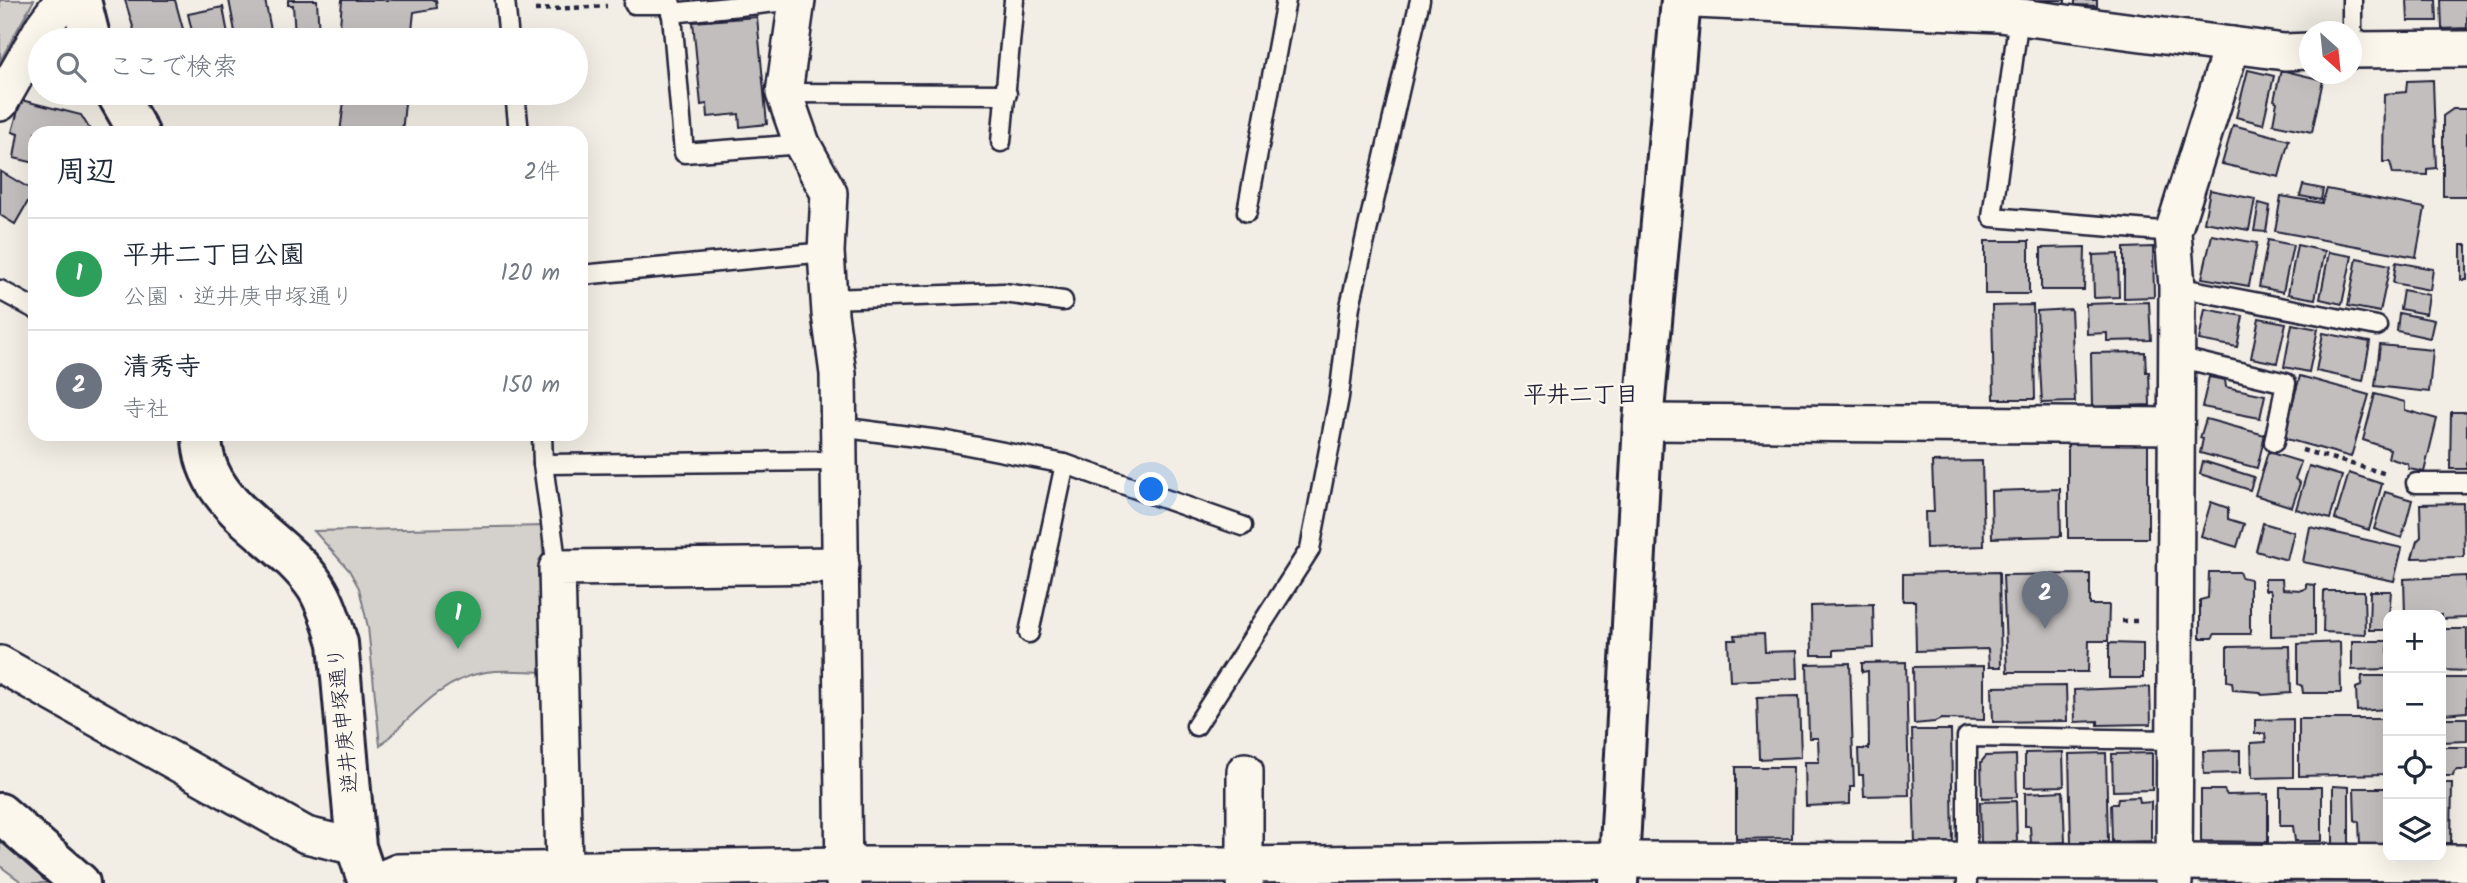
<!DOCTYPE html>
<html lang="ja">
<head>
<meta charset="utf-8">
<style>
	:root { --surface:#fff; --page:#f6f6f7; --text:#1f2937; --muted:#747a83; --line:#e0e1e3; --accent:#22223b }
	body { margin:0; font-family:Kalam,"Klee One",sans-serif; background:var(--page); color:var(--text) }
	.controls { position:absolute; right:21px; bottom:21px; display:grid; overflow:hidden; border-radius:14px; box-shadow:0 7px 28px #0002 }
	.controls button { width:63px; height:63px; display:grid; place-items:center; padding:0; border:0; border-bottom:2px solid var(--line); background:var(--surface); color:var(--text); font:35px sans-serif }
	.compass { position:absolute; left:2299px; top:21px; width:63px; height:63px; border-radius:50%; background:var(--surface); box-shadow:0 7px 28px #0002; rotate:153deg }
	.you { position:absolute; left:1152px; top:490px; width:24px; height:24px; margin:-18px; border:5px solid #fff; border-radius:50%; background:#1a73e8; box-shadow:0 0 0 10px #1a73e833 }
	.badge { display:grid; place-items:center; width:46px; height:46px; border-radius:50%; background:var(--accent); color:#fff; font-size:23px; font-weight:700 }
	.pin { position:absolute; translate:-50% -58px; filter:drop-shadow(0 2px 4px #0008) }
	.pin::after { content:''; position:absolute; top:37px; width:24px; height:21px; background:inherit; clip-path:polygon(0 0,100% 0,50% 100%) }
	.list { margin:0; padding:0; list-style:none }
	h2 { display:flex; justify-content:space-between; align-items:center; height:91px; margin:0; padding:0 28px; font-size:30px }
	h2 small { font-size:23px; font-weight:400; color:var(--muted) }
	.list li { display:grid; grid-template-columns:46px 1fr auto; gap:21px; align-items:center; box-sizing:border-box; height:112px; padding:0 28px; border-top:2px solid var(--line) }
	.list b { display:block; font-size:26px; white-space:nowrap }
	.list p { margin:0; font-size:23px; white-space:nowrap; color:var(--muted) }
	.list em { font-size:23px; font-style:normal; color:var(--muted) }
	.icon { flex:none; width:38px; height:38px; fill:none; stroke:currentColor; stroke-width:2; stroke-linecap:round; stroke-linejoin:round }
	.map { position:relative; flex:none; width:2467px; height:883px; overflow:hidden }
	.search { position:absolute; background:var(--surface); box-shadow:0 7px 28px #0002; left:28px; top:28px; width:560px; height:77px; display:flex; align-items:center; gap:18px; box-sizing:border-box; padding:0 24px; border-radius:38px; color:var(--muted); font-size:26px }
	.panel { position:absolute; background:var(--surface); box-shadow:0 7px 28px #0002; left:28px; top:126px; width:560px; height:315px; border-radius:21px }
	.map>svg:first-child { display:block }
	.green { fill:#d4d1cc; stroke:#7b7a84; stroke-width:2 }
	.building { fill:#c2bebe; stroke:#22223b; stroke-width:2 }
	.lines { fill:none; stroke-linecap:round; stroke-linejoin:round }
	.service-casing { stroke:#22223b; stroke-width:23 }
	.minor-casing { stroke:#22223b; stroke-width:40 }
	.tertiary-casing { stroke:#22223b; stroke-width:44 }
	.secondary-casing { stroke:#22223b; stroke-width:44 }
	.path { stroke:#22223b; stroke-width:4.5; stroke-dasharray:5 5; stroke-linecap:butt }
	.service { stroke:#fbf7ec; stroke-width:18 }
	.minor { stroke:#fbf7ec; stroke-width:35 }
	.tertiary { stroke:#fbf7ec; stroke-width:38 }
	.secondary { stroke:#fbf7ec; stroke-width:38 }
	.labels { text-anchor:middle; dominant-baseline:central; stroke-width:5; stroke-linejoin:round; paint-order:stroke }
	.street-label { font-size:21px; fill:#22223b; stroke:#fbf7ec }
	.neighbourhood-label { font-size:23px; font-weight:bold; fill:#22223b; stroke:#fbf7ec }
</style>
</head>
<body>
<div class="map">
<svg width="2467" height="883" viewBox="0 0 2467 883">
	<rect width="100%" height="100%" fill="#f2eee5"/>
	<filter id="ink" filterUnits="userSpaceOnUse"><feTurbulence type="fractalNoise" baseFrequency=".0143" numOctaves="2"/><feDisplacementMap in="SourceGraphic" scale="14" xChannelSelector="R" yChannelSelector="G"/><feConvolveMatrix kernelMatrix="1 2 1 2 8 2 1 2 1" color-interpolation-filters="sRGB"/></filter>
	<g filter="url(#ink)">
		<!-- green -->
		<g class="green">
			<polygon points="0,0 34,0 0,61"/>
			<path d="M542 526 547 672C527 672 505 669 486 672 441 679 412 716 380 746L368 627 359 588 349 570 314 531Z"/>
			<polygon points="0,834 52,883 23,883 0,866"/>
			<rect x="2200" y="880" width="267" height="3"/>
		</g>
		<!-- building -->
		<g class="building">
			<polygon points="125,0 175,0 186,40 137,40"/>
			<polygon points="229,0 265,0 271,30 236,37"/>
			<polygon points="288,0 317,0 319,36 295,37 293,5 288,5"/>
			<polygon points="342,0 436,0 437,8 414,12 411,40 339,40"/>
			<polygon points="2019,0 2065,0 2065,4"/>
			<polygon points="2075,0 2097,0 2097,6 2075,5"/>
			<polygon points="2407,0 2436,0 2437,21 2408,21"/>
			<polygon points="2441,0 2467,0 2467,28 2442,29"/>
			<polygon points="223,7 229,40 194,40 188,14"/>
			<polygon points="757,17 767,124 740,127 739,114 708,117 707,104 701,105 693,22"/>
			<polygon points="2248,70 2274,76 2263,124 2236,117"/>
			<polygon points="2281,70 2323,80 2312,132 2273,124 2277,102 2274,100"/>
			<polygon points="2433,80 2436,168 2427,169 2427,175 2393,174 2390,162 2383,162 2384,94 2406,92 2407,81"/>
			<polygon points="345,93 406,93 402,133 371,131 371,133 340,133"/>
			<polygon points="21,100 81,115 92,133 35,133 35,163 14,158 18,134 12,132"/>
			<polygon points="2453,109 2467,109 2467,196 2443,196 2443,116"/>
			<polygon points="2233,125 2289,140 2279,177 2222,164"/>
			<polygon points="0,171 34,191 15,224 0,215"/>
			<polygon points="2303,185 2323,189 2321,200 2300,196"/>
			<polygon points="2327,189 2425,208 2416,257 2275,231 2281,196 2322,203"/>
			<polygon points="2210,190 2255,199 2249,230 2204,222"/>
			<polygon points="2259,203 2270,206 2266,232 2254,231"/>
			<polygon points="2212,235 2257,243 2249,286 2202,278"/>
			<polygon points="2268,240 2293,245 2283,292 2259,287"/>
			<rect x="1985" y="241" width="44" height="53"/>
			<polygon points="2297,245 2325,251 2315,299 2288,294"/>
			<rect x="2461" y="245" width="6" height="35"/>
			<polygon points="2085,247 2084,290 2041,290 2041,248"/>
			<polygon points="2153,247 2154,297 2124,298 2124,248"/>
			<polygon points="2329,252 2352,256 2342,304 2320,299"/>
			<polygon points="2118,254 2119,297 2094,298 2093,255"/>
			<polygon points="2357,258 2390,265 2380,312 2348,306"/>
			<polygon points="2396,262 2433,269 2430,290 2393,283"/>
			<polygon points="2403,290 2429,295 2426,314 2400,309"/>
			<polygon points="2149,302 2151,340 2107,341 2107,333 2087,334 2086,304"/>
			<polygon points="2033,305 2035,399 1994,399 1992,306"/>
			<polygon points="2071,309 2075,402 2042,403 2037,311"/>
			<polygon points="2205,309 2243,316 2237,347 2199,340"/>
			<polygon points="2399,313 2434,320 2430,338 2397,331"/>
			<polygon points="2259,318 2286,323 2277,363 2251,358"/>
			<polygon points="2292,324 2318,329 2309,372 2284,367"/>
			<polygon points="2323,333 2370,342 2363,381 2316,371"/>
			<polygon points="2380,345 2433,350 2429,392 2375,386"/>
			<polygon points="2145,352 2146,372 2149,372 2150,405 2092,407 2091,353"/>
			<polygon points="2300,376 2369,395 2351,457 2283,438"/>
			<polygon points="2209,377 2225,380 2226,387 2265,395 2260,418 2202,407"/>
			<polygon points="2375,394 2405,402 2405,410 2437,419 2424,472 2409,469 2408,464 2388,458 2390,449 2363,440"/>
			<polygon points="2451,412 2467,412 2467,469 2450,469"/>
			<polygon points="2206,419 2265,435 2257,468 2200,453 2203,439 2200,438"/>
			<rect x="2068" y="444" width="80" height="94"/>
			<polygon points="2268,452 2301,462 2295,479 2300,483 2292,507 2255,495"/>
			<polygon points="1982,461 1984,546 1926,548 1925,512 1934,512 1932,462"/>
			<polygon points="2203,461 2254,477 2250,490 2200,474"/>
			<polygon points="2309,466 2342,476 2330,519 2296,509"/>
			<polygon points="2349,473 2382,484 2369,530 2335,519"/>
			<polygon points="2060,489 2061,536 1992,538 1991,491"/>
			<polygon points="2385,492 2412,500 2402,538 2374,529"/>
			<polygon points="2211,502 2228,508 2228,519 2244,524 2237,547 2201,536"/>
			<polygon points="2463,503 2464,557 2412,558 2417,541 2421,537 2420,504"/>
			<polygon points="2263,523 2294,532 2287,560 2256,551"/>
			<polygon points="2310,527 2402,548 2394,581 2303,562"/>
			<polygon points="1999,572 2001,667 1989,667 1988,649 1916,651 1915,601 1903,601 1903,574"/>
			<polygon points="2209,572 2239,572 2241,577 2250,579 2250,634 2215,634 2212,638 2200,638 2200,600 2208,598"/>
			<polygon points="2090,574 2090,605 2109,605 2108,641 2089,641 2088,672 2007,672 2003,575"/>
			<polygon points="2466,576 2467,618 2441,619 2441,615 2405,615 2404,579"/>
			<polygon points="2265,579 2282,579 2283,589 2302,590 2306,588 2306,584 2315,585 2315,635 2271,636 2271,593 2270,590 2265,590"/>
			<polygon points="2324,591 2364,591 2365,634 2323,632"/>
			<polygon points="2370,591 2391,591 2388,630 2369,630"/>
			<polygon points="1873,604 1874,648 1834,650 1834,655 1812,655 1811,606"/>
			<polygon points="2441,629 2467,629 2467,671 2441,670"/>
			<polygon points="1764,634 1765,652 1797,651 1798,678 1730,681 1728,640 1736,640 1735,635"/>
			<polygon points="2352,641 2388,641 2388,669 2352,670"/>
			<polygon points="2340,642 2341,693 2303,693 2302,686 2298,684 2298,644"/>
			<polygon points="2109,643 2143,644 2143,678 2109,678"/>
			<polygon points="2290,646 2291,693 2262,695 2260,692 2233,690 2232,682 2227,681 2227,647"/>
			<polygon points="1906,662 1909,795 1864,796 1863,775 1859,775 1858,749 1869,749 1868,671 1862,672 1862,663"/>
			<polygon points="1850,663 1854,787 1850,787 1850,804 1806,806 1805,762 1819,762 1818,738 1809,738 1807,664"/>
			<polygon points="1984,666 1984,720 1941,719 1935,722 1914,724 1913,667"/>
			<polygon points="2362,676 2388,676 2388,709 2357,711 2356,688 2361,686"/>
			<polygon points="2441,678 2467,678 2467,712 2443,714 2441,708"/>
			<polygon points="2066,686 2067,721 1993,722 1992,687"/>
			<polygon points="2150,687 2151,724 2098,725 2098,721 2075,722 2074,690"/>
			<polygon points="1799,696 1801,757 1759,759 1757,697"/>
			<polygon points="2441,718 2467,718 2467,741 2441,742"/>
			<polygon points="2293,719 2293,777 2252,778 2251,743 2266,742 2265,734 2255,734 2255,720"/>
			<polygon points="2299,719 2386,719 2386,774 2299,776"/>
			<polygon points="1912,730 1951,730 1953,843 1915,845"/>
			<polygon points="2441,747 2467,747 2467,770 2457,770 2454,772 2453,776 2441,776"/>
			<polygon points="2240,750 2240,773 2204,774 2203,751"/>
			<polygon points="2063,752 2064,786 2025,787 2025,753"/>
			<polygon points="2106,753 2108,842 2071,842 2069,754"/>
			<polygon points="2152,753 2152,790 2113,791 2112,754"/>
			<polygon points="2016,755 2017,797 1982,798 1981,762 1986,756"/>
			<polygon points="1736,767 1793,767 1792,838 1736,839"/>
			<polygon points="2441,783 2452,783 2451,843 2441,843"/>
			<polygon points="2333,786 2349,787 2349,845 2333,844"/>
			<polygon points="2280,787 2322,787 2322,841 2295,841 2293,826 2280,826"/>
			<polygon points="2354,788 2388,788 2388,844 2360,844 2359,822 2355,820"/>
			<polygon points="2201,790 2224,790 2227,795 2268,794 2268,842 2201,841"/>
			<polygon points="2063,791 2065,842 2031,844 2030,826 2025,826 2025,793"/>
			<polygon points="2139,797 2140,803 2151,802 2151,841 2112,842 2111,804 2117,804 2118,798"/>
			<polygon points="2016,801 2017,842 1981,843 1980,802"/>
		</g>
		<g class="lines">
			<defs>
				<g id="service">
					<polyline points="505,0 509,40"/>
					<polyline points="2352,0 2352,50"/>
					<polyline points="634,4 671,4 684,153 802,144"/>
					<polyline points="671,13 797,0"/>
					<polyline points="2019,16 1992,217 2173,232"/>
					<polyline points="515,93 519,133"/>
					<polyline points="784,93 1007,94"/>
					<polyline points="1001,142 1014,0"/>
					<polyline points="1247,212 1286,0"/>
					<polyline points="581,275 826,252"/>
					<polyline points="2177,287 2377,326"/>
					<polyline points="0,290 35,309"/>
					<polyline points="829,299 1004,293 1063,301"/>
					<polyline points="2177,357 2286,383 2274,442"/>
					<polyline points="839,427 947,441 1065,464 1242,526"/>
					<polyline points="542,434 543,464 557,568"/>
					<polyline points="543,464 840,461"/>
					<polyline points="2416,483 2467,483"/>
					<polyline points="1029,633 1065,464"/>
					<polyline points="1196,726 1310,549 1339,397 1350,306 1420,0"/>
					<polyline points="1967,883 1967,737 2175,740"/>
				</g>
				<g id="minor">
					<polyline points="797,0 784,93 802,144 829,193 826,252 830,314 838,374 844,883"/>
					<polyline points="1695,0 1999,14 2284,52 2310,51"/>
					<polyline points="2352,50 2467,49"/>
					<polyline points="0,103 43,27 63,0"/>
					<polyline points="1643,422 2176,426"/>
					<polyline points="0,664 306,835 356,847"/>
					<polyline points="1245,771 1245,883"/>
					<polyline points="564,868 557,568 841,565"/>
					<polyline points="372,883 398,872 844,865 1245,865 1618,860 2467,863"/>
					<polyline points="2174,883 2177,287 2173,232 2232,45"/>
				</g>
				<g id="tertiary">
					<polyline points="81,0 91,40"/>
					<polyline points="116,93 139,133"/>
					<path d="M202 434C201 507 281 534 316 587 327 604 332 624 338 643L356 847 368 883"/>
				</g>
				<g id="secondary">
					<polyline points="0,813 80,883"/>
					<polyline points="1618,883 1643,422 1681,0"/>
				</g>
			</defs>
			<!-- service casing -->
			<use href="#service" class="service-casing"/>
			<!-- minor casing -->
			<use href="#minor" class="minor-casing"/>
			<!-- tertiary casing -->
			<use href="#tertiary" class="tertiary-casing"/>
			<!-- secondary casing -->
			<use href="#secondary" class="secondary-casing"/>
			<!-- path -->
			<g class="path">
				<polyline points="535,10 607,6"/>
				<polyline points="2302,450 2387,474"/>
				<polyline points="2122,621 2139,621"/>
			</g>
			<!-- service -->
			<use href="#service" class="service"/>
			<!-- minor -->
			<use href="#minor" class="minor"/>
			<!-- tertiary -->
			<use href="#tertiary" class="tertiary"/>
			<!-- secondary -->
			<use href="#secondary" class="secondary"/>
		</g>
	</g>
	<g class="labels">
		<!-- street labels -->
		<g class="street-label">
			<text transform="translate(344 720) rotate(-96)">逆井庚申塚通り</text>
		</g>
		<!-- neighbourhood labels -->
		<g class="neighbourhood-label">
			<text x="1581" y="396">平井二丁目</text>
		</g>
	</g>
</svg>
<div class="controls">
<button>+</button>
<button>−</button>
<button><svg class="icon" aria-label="locate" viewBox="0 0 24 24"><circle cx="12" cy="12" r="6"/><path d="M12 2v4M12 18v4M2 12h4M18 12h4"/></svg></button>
<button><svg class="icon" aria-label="layers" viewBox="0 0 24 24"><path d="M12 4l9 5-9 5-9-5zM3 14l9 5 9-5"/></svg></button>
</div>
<svg class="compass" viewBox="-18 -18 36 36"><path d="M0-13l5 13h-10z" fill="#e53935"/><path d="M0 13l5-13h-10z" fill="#747a83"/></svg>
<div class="you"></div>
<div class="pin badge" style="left:458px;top:649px;background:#2e9e5b">1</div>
<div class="pin badge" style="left:2045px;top:629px;background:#6b7280">2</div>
<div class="search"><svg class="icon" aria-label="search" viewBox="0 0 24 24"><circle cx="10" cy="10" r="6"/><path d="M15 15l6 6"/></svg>ここで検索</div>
<section class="panel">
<h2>周辺<small>2件</small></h2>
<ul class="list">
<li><span class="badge" style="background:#2e9e5b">1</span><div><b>平井二丁目公園</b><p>公園 · 逆井庚申塚通り</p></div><em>120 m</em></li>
<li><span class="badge" style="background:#6b7280">2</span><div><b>清秀寺</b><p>寺社</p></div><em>150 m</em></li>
</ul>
</section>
</div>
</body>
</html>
